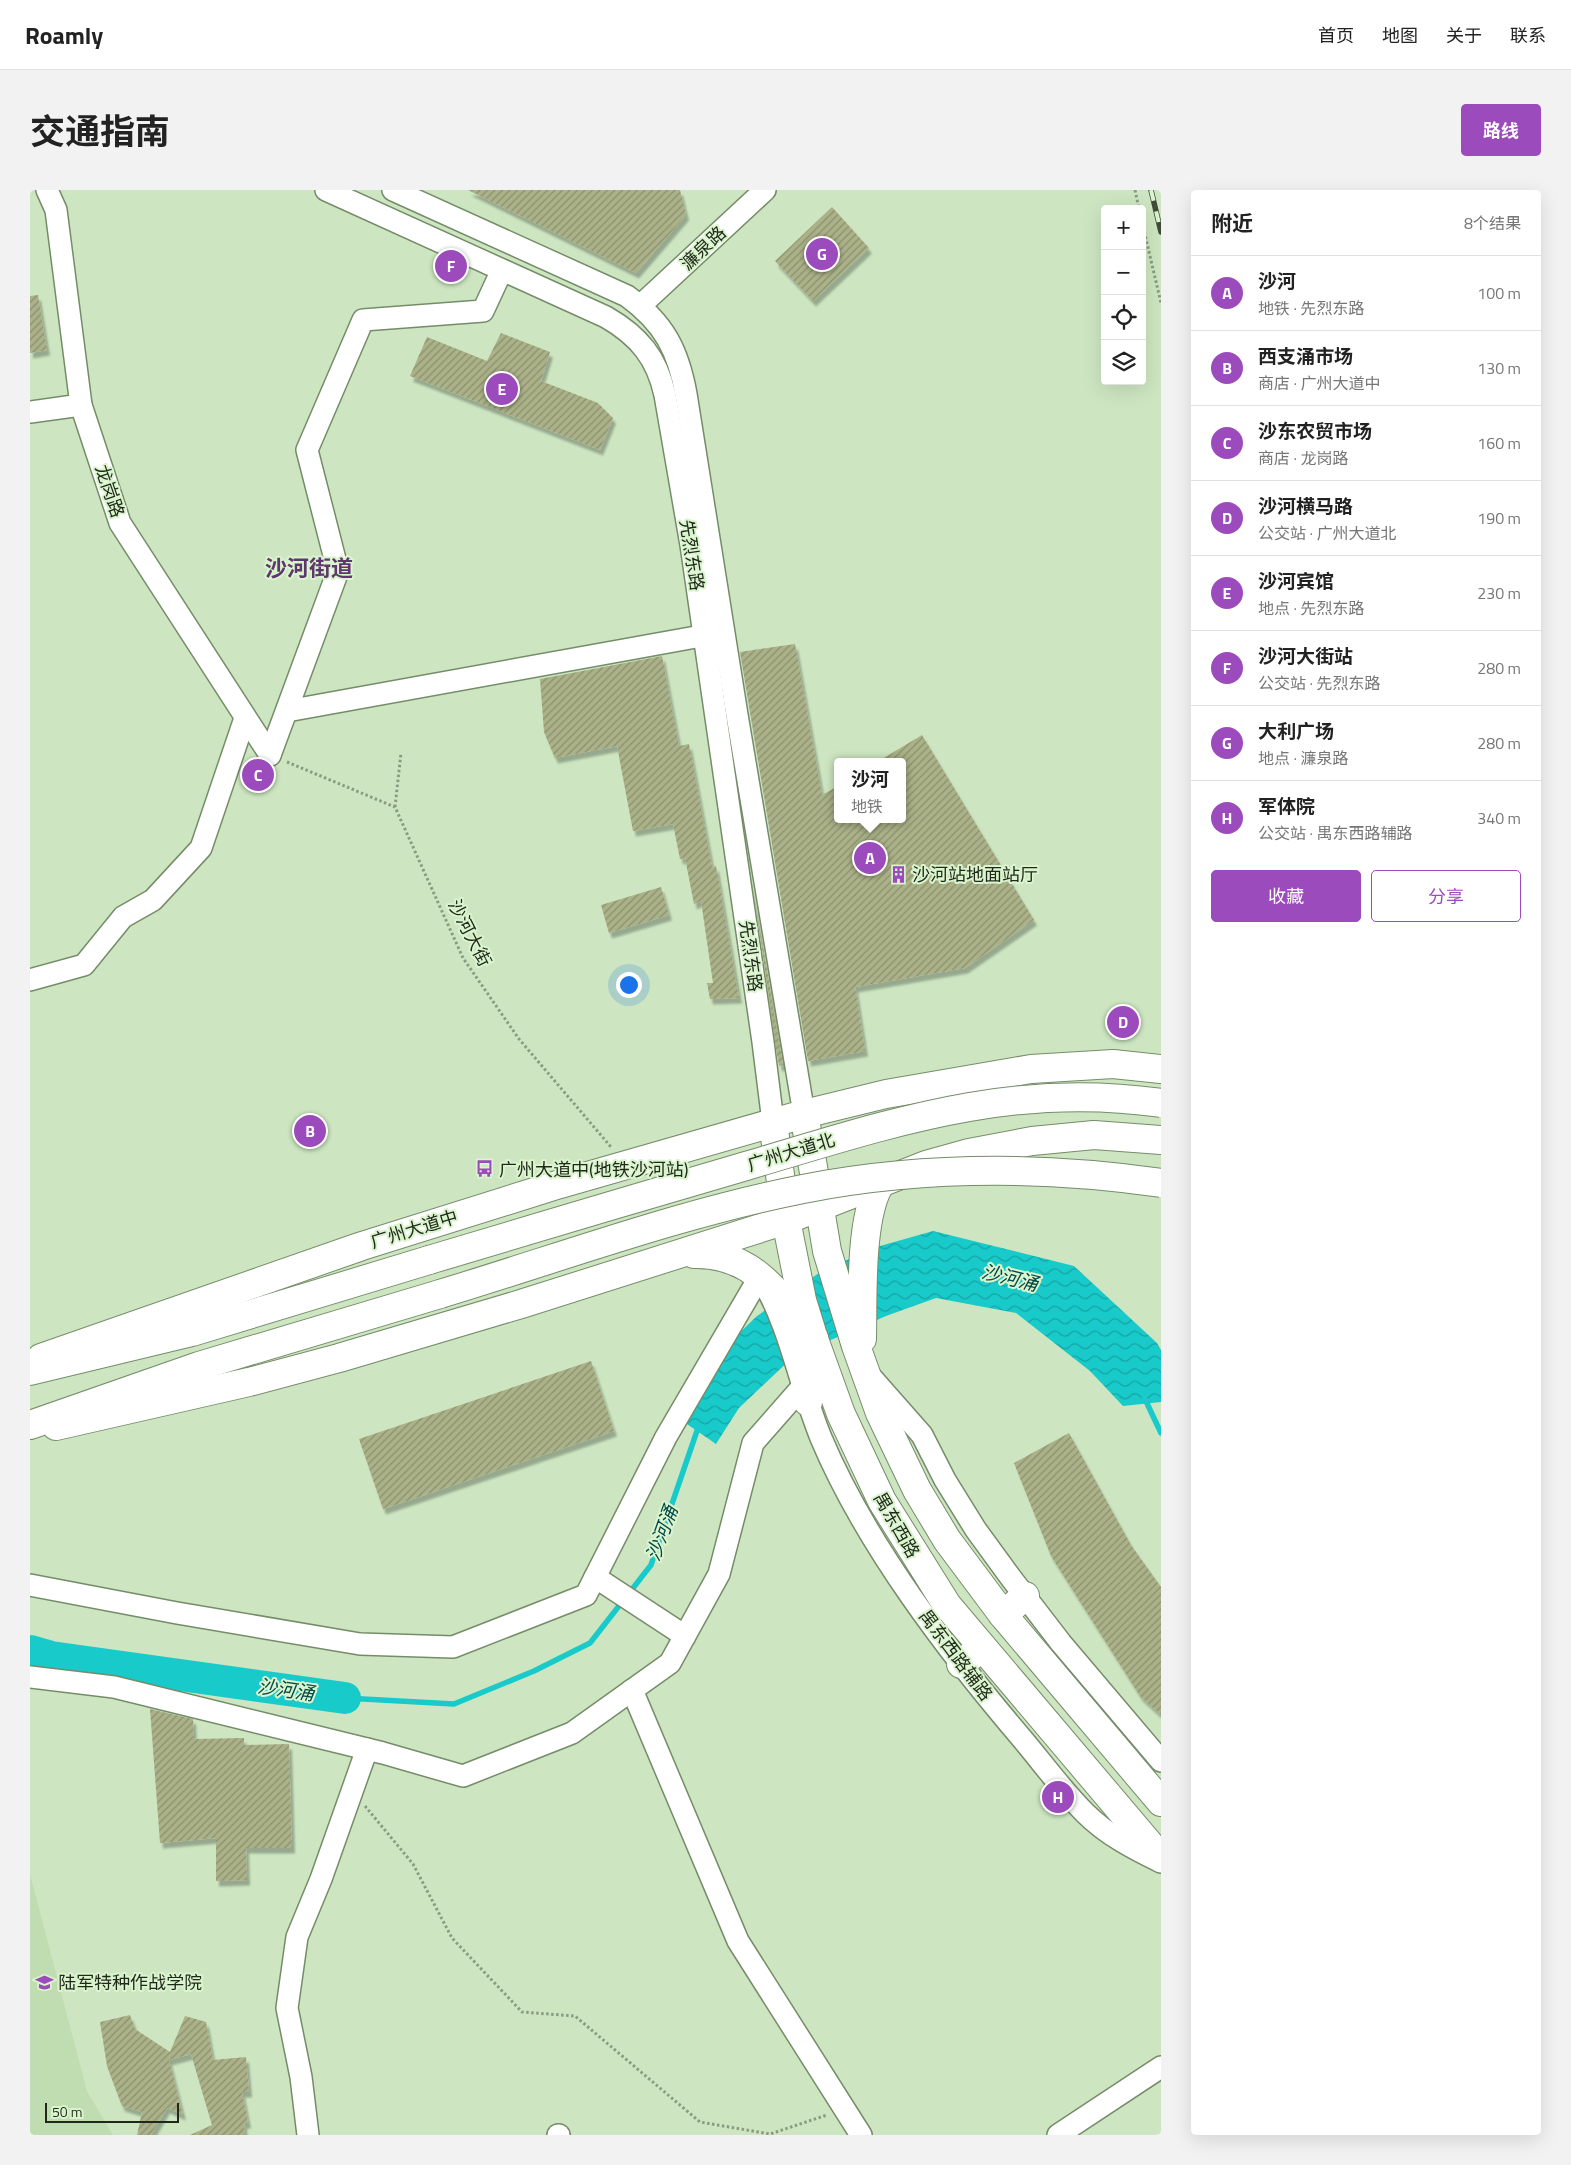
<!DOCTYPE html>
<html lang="zh">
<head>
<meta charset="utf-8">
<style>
	:root { --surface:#fff; --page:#f2f2f2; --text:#222; --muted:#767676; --line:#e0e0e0; --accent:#9b4bbb }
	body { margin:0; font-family:"Titillium Web","Noto Sans SC",sans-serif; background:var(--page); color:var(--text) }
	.controls { position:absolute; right:15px; top:15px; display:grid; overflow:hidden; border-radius:5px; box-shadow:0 5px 20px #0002 }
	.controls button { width:45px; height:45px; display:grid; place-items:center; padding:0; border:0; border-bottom:1px solid var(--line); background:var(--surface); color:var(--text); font:25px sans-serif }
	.scale { position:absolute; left:15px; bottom:12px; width:134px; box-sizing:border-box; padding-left:5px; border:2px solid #1f281a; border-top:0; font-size:14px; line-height:18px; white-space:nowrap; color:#1f281a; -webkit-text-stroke:4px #daf4ce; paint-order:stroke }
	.you { position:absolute; left:598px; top:794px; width:18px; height:18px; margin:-12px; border:4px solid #fff; border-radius:50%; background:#1a73e8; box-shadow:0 0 0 8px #1a73e833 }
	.badge { display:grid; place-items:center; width:32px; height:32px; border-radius:50%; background:var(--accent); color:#fff; font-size:16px; font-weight:700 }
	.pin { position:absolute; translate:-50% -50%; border:2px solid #fff; box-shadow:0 1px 5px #0006 }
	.popup { position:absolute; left:804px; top:568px; width:72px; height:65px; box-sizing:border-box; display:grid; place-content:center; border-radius:5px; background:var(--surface); filter:drop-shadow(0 1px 4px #0005); font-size:16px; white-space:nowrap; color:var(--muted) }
	.popup b { font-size:19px; color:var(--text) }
	.popup::after { content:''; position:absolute; left:50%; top:100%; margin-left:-10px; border:10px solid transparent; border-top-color:var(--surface) }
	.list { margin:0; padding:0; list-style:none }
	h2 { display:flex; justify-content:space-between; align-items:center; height:65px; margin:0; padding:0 20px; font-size:21px }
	h2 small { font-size:16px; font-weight:400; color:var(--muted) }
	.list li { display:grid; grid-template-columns:32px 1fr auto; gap:15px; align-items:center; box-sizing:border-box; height:75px; padding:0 20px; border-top:1px solid var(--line) }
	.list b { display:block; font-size:19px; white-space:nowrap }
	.list p { margin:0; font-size:16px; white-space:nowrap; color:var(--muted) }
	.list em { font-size:16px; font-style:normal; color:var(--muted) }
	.actions { display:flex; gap:10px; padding:15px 20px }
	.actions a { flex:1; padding:11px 0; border:1px solid var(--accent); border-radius:5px; text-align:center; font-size:18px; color:var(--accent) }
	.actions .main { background:var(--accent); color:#fff }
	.icon { flex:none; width:28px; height:28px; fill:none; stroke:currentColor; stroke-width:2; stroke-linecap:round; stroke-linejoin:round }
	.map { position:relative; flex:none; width:1131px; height:1945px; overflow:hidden; border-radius:5px }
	header { display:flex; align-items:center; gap:30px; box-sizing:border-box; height:70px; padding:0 25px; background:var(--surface); border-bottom:1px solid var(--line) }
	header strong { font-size:24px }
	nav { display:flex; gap:28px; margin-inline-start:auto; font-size:18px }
	.intro { display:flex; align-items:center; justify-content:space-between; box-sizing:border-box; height:120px; padding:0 30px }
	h1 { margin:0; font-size:35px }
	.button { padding:12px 22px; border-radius:5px; background:var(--accent); color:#fff; font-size:18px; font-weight:700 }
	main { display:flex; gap:30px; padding:0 30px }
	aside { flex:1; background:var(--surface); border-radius:5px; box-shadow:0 5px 20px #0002 }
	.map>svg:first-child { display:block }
	.built { fill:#c0ddb1 }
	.water { fill:url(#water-waves) }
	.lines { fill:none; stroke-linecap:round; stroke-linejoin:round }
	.stream { stroke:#18caca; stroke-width:5.5 }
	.river { stroke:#18caca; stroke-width:32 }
	.building { fill:url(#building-hatch); filter:url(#shadow) }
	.minor-casing { stroke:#758c69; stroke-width:24 }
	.major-casing { stroke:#758c69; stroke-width:30 }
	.highway-casing { stroke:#758c69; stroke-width:30 }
	.path { stroke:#8a9c80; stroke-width:3; stroke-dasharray:2.5 2.5; stroke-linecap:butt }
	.minor { stroke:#fff; stroke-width:21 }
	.major { stroke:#fff; stroke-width:28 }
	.highway { stroke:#fff; stroke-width:28 }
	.rail-casing { stroke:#404c39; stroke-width:5.5 }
	.rail { stroke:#daf4ce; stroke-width:4; stroke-dasharray:11; stroke-linecap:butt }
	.highway-bridge-casing { stroke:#758c69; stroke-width:30; stroke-linecap:butt }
	.highway-bridge { stroke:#fff; stroke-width:28 }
	.labels { text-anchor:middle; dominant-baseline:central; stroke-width:4; stroke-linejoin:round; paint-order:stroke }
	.street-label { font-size:18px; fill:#1f281a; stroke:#daf4ce }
	.poi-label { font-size:18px; fill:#1f281a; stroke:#daf4ce; text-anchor:start }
	.water-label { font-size:19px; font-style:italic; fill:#004848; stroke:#daf4ce }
	.district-label { font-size:22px; font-weight:bold; fill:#5e376e; stroke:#daf4ce }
</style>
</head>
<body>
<header>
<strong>Roamly</strong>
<nav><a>首页</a><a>地图</a><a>关于</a><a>联系</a></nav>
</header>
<div class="intro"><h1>交通指南</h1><a class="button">路线</a></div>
<main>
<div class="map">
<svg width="1131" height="1945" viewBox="0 0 1131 1945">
	<defs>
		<pattern id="water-waves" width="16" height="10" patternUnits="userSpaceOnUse" patternTransform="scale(1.25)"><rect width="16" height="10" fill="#18caca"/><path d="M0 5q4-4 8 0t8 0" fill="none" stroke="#15a4a3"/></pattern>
		<pattern id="building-hatch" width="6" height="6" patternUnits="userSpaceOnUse" patternTransform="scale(1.25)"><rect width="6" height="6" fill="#abb188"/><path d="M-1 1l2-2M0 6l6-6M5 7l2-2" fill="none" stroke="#8b906e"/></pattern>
		<filter id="shadow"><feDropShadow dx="3" dy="5.5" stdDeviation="1" flood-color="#0004"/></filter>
	</defs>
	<rect width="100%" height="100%" fill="#cde6c1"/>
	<!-- built -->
	<polygon class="built" points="0,1684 57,1901 83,1945 0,1945"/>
	<!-- water -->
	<polygon class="water" points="903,1041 1044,1076 1127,1153 1131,1160 1131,1212 1093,1216 1060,1181 986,1123 906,1108 856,1126 764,1166 709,1218 686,1254 654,1232 701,1151 727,1126 789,1083 843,1058"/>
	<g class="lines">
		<!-- stream -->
		<g class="stream">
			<polyline points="1114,1207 1131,1243"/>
			<polyline points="315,1508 424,1514 504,1481 560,1453 621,1375 669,1235"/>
		</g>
		<!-- river -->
		<polyline class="river" points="0,1461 21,1467 315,1508"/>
	</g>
	<!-- building -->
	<g class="building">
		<polygon points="438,0 650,0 656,25 606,83"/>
		<polygon points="802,17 839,58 783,111 745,71"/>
		<polygon points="8,105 17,160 0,163 0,106"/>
		<polygon points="471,143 520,162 511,191 568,213 583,228 570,260 380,186 397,147 457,171"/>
		<polygon points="765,454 792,605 808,596 808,629 872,629 872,572 847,572 892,545 1004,730 935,778 825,797 835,861 778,871 710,462"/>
		<polygon points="632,466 649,556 659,554 682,677 686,676 709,808 680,809 677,793 683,793 671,711 664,714 655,668 650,669 643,634 603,641 587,556 525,568 514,542 510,489"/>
		<polygon points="723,696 753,875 749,876 746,858"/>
		<polygon points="631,697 639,725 579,743 571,715"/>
		<polygon points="561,1171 584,1241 353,1319 329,1249"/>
		<polygon points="1039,1243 1101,1355 1131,1397 1131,1525 1110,1506 1021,1366 984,1273"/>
		<polygon points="120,1519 163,1529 164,1549 214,1548 214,1555 259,1554 262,1658 216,1658 217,1690 186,1691 186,1648 130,1653"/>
		<polygon points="100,1825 105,1839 140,1862 155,1826 176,1832 183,1870 216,1867 219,1902 212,1902 218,1933 214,1933 215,1945 160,1945 182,1935 161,1864 139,1870 153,1925 137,1918 121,1945 107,1945 112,1922 92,1916 77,1876 70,1832"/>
	</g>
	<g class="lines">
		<defs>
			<g id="minor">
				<polyline points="17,0 26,20 51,215 90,333 240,565"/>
				<path d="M296 0 576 127C609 146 627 168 635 205L661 355 733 852 743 932"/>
				<path d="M363 0 597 106C634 133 648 160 656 204L707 525 774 924"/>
				<polyline points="610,116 735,0"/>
				<polyline points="0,222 51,215"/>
				<polyline points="257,521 688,443"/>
				<polyline points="240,565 308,381 277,260 333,130 453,121 472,80"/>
				<polyline points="0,790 54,775 93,727 123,710 171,658 215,528"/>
				<polyline points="840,1186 892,1245 915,1290 946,1340 981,1388 1031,1453 1131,1571"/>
				<polyline points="565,1387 655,1446"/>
				<path d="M0 1395 147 1423 330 1454 423 1457 556 1405 636 1247 730 1086C760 1136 769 1194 791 1248 836 1355 919 1463 994 1551 1014 1575 1033 1601 1055 1623 1077 1645 1104 1659 1131 1672"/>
				<polyline points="0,1487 84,1497 353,1563 433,1586 542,1543 640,1473 689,1384 723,1253 773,1196"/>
				<polyline points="602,1500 708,1751 831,1945"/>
				<polyline points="278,1945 271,1887 257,1818 267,1747 291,1689 337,1559"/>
				<polyline points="528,1945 529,1945"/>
				<polyline points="1028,1945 1131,1877"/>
			</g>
			<g id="major">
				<polyline points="743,932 756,1030 772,1110 784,1149 811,1224 852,1311 917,1415 1131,1668"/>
				<polyline points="776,935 797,1061 826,1156 850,1223 887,1300 917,1350 973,1425 1131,1612"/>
				<path d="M664 1064C720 1063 744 1098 776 1139"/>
				<path d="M832 1149C833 1108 829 1023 852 991"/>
				<polyline points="11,1168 332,1056 530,994 774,924 856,904 1001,879 1083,874 1131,879"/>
				<polyline points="778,1212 776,1185 784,1148"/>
				<polyline points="26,1236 219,1192 309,1168 491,1114 756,1030 896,975 939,963 1002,951 1064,945 1131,950"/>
				<polyline points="973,1425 995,1406"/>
				<polyline points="931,1474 952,1457"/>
			</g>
			<g id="highway">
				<polyline points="0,1181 162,1142 399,1070"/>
				<polyline points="0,1235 169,1176 410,1104"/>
			</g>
		</defs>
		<!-- minor casing -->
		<use href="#minor" class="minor-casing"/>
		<!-- major casing -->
		<use href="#major" class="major-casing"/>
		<!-- highway casing -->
		<use href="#highway" class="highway-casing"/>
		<!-- path -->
		<g class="path">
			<polyline points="1105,0 1109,19"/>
			<polyline points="1112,32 1131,113"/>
			<polyline points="257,572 365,617 433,768 489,849 581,957"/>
			<polyline points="365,617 371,563"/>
			<polyline points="335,1616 383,1674 422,1748 492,1822 545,1826 670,1932 740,1944 797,1925"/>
		</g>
		<!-- minor -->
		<use href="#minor" class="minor"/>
		<!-- major -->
		<use href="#major" class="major"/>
		<!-- highway -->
		<use href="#highway" class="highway"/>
		<defs>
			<polyline id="rail" points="1121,0 1131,42"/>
		</defs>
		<!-- rail casing -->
		<use href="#rail" class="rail-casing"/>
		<!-- rail -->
		<use href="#rail" class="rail"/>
		<defs>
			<g id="highway-bridge">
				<path d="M399 1070C505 1038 610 1007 716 976 859 934 979 891 1131 913"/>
				<path d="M410 1104C529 1068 651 1023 773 999 891 976 1012 976 1131 993"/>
			</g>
		</defs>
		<!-- highway-bridge casing -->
		<use href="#highway-bridge" class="highway-bridge-casing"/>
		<!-- highway-bridge -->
		<use href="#highway-bridge" class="highway-bridge"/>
	</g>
	<!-- icons -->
	<defs>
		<symbol id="building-bare" viewBox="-9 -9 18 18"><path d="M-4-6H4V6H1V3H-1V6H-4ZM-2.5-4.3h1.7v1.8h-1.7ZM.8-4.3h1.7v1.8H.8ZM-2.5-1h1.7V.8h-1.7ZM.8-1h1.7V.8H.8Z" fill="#9b4bbb" stroke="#daf4ce" stroke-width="2.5" paint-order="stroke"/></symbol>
		<symbol id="bus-bare" viewBox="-9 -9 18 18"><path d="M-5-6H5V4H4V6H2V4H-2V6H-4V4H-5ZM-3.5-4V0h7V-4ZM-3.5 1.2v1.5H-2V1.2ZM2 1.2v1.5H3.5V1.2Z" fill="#9b4bbb" stroke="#daf4ce" stroke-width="2.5" paint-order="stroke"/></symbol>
		<symbol id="university-bare" viewBox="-9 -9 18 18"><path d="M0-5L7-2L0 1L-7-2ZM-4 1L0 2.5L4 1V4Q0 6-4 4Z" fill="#9b4bbb" stroke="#daf4ce" stroke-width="2.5" paint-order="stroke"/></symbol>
	</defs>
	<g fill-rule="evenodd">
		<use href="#building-bare" x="856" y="672" width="25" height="25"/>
		<use href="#bus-bare" x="442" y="966" width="25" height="25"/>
		<use href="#university-bare" x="2" y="1780" width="25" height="25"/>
	</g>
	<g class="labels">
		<!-- street labels -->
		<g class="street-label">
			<text transform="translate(673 58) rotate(-43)">濂泉路</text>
			<text transform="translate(80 301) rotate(71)">龙岗路</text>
			<text transform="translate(662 365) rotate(81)">先烈东路</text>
			<text transform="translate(440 743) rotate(63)">沙河大街</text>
			<text transform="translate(721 766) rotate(82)">先烈东路</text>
			<text transform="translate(761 962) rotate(-17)">广州大道北</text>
			<text transform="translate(384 1039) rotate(-17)">广州大道中</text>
			<text transform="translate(867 1335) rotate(60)">禺东西路</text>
			<text transform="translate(926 1465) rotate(53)">禺东西路辅路</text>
		</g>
		<!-- poi labels -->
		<g class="poi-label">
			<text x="882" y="684">沙河站地面站厅</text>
			<text x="469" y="979">广州大道中(地铁沙河站)</text>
			<text x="28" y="1792">陆军特种作战学院</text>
		</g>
		<!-- water labels -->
		<g class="water-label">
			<text transform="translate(980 1087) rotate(14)">沙河涌</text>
			<text transform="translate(631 1343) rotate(-70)">沙河涌</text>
			<text transform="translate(256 1499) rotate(8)">沙河涌</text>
		</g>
		<!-- district labels -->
		<g class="district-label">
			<text x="279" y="378">沙河街道</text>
		</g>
	</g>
</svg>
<div class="controls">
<button>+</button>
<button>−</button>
<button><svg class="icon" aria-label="locate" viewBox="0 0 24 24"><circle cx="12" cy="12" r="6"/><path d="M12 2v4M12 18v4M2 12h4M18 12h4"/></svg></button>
<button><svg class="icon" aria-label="layers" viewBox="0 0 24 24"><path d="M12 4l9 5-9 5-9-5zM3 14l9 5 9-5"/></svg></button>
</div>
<div class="scale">50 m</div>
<div class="you"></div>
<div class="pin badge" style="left:840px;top:668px">A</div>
<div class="popup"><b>沙河</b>地铁</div>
<div class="pin badge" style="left:280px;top:941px">B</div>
<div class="pin badge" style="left:228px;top:585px">C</div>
<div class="pin badge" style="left:1093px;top:832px">D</div>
<div class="pin badge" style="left:472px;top:199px">E</div>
<div class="pin badge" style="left:421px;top:76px">F</div>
<div class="pin badge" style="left:792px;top:64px">G</div>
<div class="pin badge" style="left:1028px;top:1607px">H</div>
</div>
<aside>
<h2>附近<small>8个结果</small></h2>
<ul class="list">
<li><span class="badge">A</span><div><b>沙河</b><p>地铁 · 先烈东路</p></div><em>100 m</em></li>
<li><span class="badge">B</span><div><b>西支涌市场</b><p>商店 · 广州大道中</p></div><em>130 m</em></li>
<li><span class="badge">C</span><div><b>沙东农贸市场</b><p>商店 · 龙岗路</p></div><em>160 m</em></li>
<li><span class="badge">D</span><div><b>沙河横马路</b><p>公交站 · 广州大道北</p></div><em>190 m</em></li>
<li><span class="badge">E</span><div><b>沙河宾馆</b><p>地点 · 先烈东路</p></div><em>230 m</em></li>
<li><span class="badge">F</span><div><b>沙河大街站</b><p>公交站 · 先烈东路</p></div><em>280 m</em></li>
<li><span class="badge">G</span><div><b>大利广场</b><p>地点 · 濂泉路</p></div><em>280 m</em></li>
<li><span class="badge">H</span><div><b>军体院</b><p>公交站 · 禺东西路辅路</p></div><em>340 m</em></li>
</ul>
<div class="actions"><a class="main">收藏</a><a>分享</a></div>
</aside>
</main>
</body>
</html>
